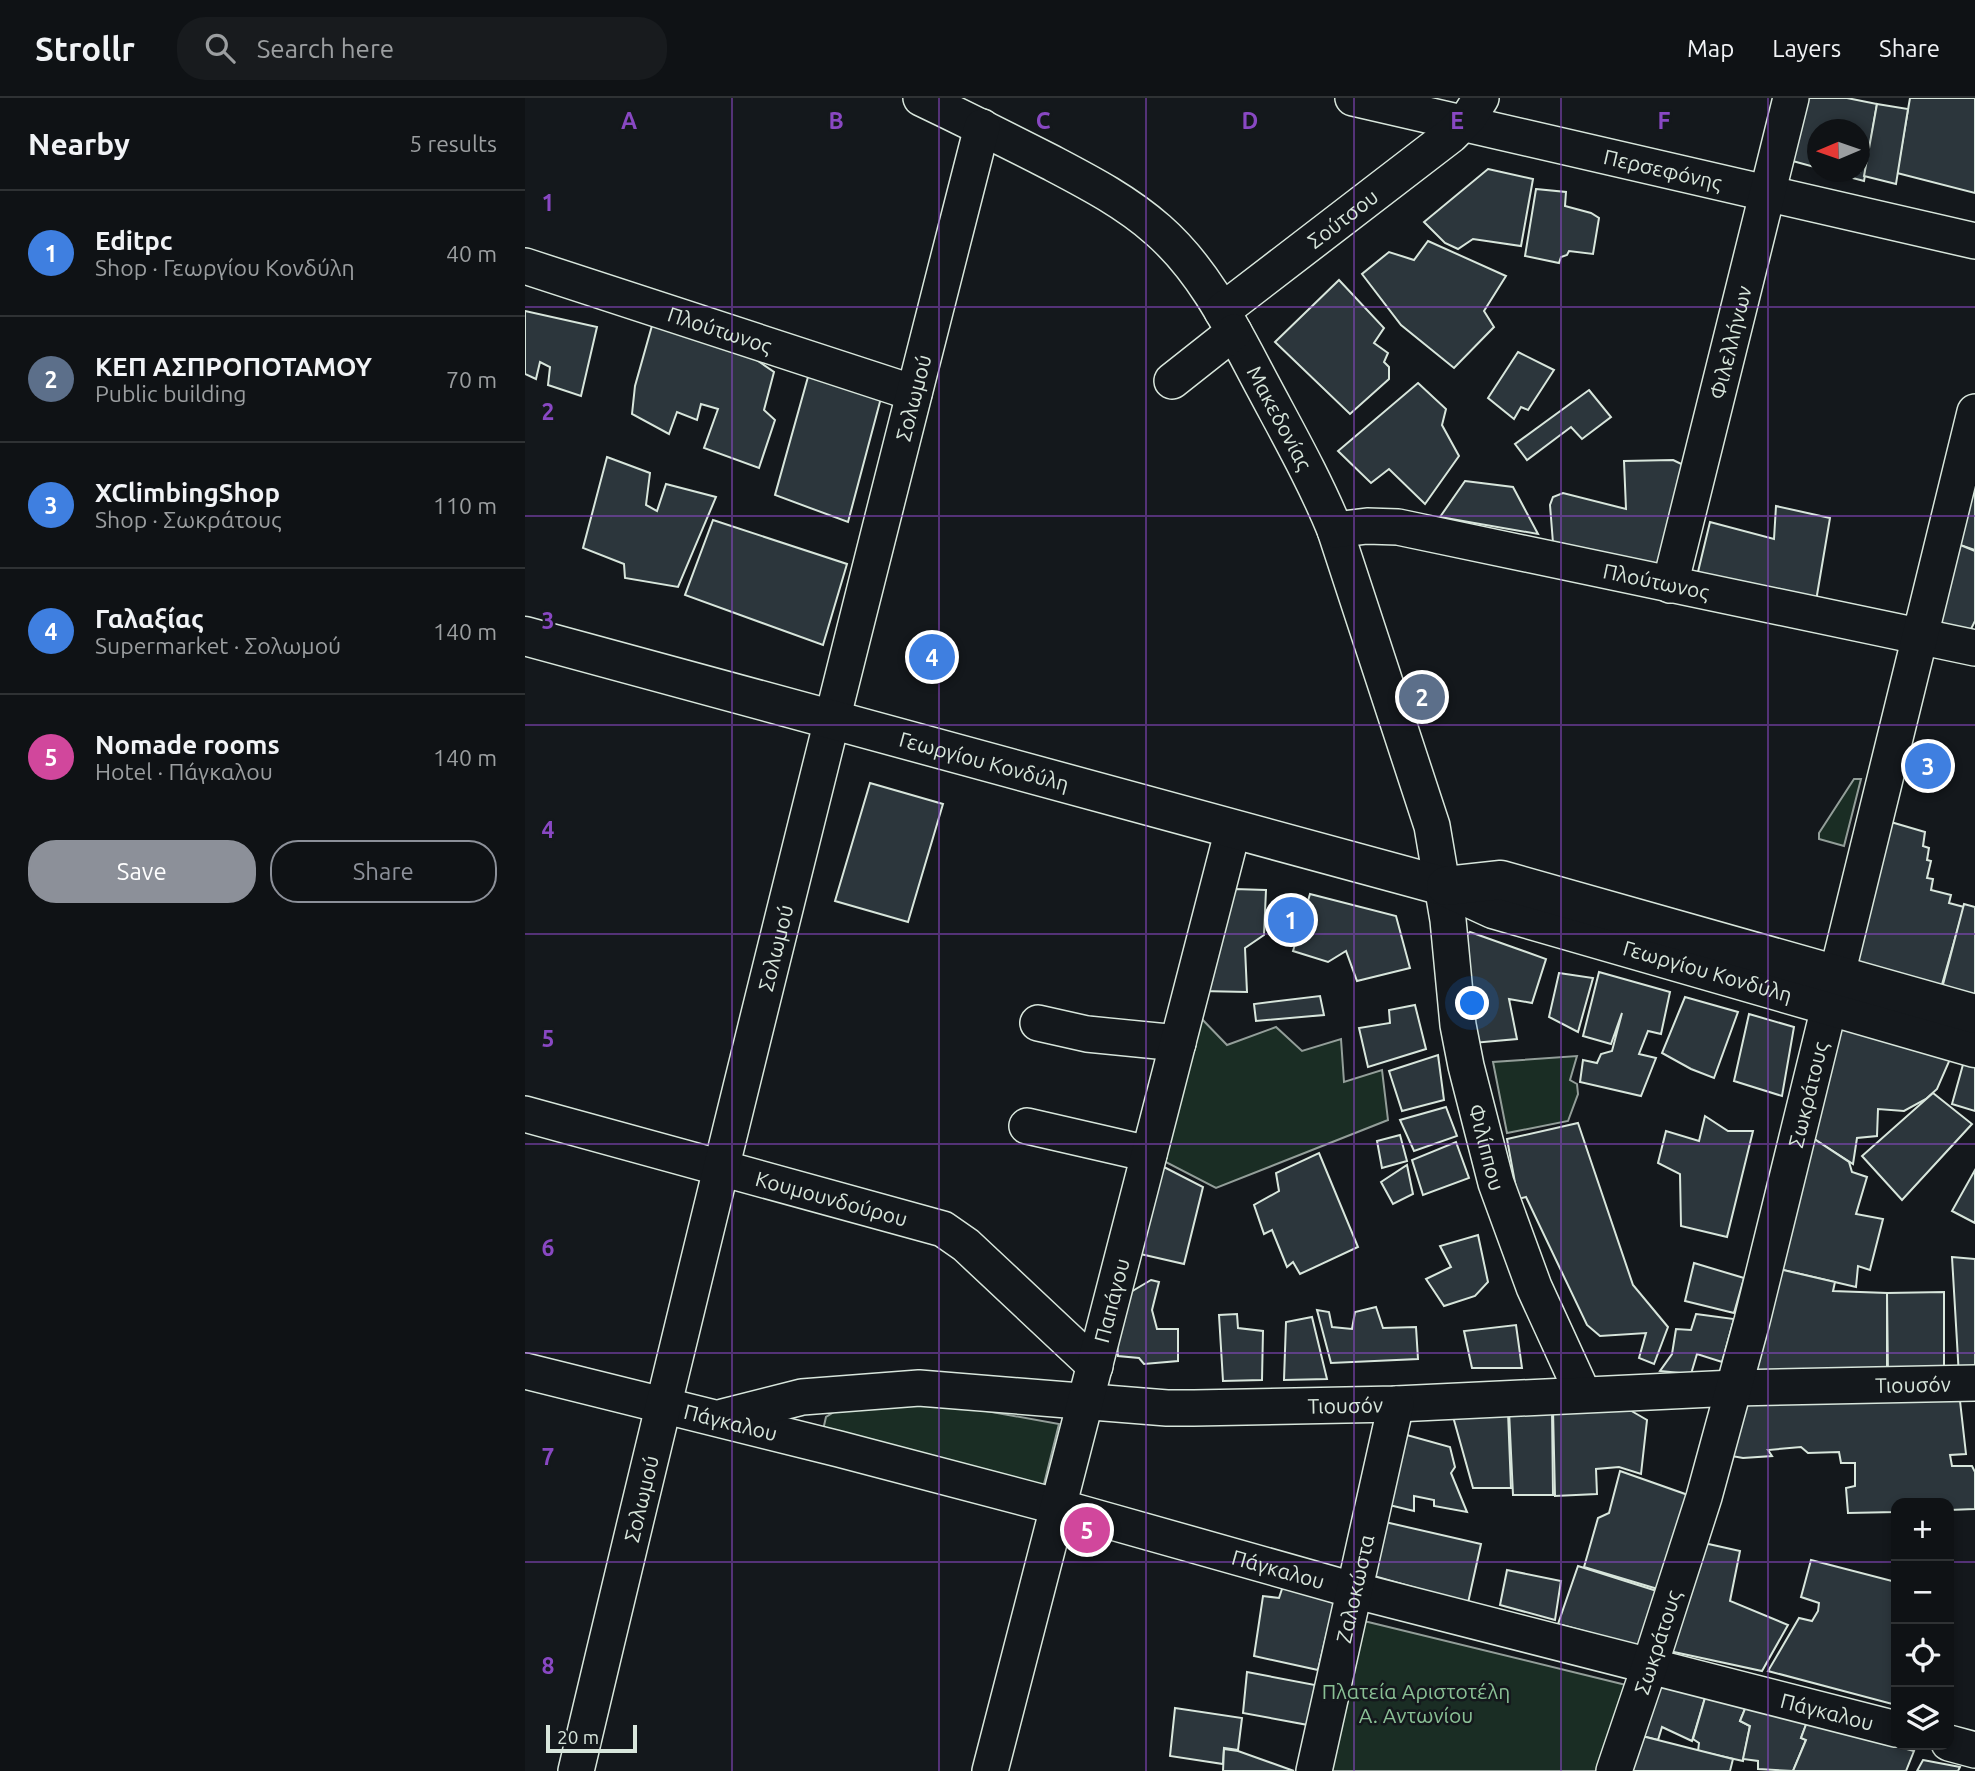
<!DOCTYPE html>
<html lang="en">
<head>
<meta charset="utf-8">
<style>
	:root { --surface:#0f1215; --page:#181b1e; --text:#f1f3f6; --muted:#9b9ea0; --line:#2f3234; --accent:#8c9099 }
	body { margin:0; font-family:Ubuntu,sans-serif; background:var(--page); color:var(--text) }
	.controls { position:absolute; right:21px; bottom:21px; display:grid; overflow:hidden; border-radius:14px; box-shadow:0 4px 10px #0003 }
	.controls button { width:63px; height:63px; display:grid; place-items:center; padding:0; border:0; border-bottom:2px solid var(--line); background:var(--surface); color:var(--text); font:35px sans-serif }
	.compass { position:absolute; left:1282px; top:21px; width:63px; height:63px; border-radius:50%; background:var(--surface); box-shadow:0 4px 10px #0003; rotate:268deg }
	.scale { position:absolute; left:21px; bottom:18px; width:91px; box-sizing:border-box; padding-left:7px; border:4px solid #d8e6dc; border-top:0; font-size:19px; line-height:24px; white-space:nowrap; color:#d8e6dc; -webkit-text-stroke:5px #14181c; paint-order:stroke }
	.you { position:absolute; left:948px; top:906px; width:24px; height:24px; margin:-18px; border:5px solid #fff; border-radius:50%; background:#1a73e8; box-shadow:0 0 0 10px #1a73e833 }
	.badge { display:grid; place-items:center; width:46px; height:46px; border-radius:50%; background:var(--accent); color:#fff; font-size:23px; font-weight:700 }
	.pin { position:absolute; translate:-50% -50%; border:4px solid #fff; box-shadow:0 2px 7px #0006 }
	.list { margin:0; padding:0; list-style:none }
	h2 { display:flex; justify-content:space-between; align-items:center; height:91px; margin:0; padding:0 28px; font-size:30px }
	h2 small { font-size:23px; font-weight:400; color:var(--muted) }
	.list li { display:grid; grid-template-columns:46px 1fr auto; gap:21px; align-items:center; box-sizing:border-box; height:126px; padding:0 28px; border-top:2px solid var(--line) }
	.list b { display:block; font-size:26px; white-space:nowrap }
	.list p { margin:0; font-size:23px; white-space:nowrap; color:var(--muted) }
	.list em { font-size:23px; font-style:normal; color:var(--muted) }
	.actions { display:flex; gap:14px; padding:21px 28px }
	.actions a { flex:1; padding:16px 0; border:2px solid var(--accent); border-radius:28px; text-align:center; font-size:24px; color:var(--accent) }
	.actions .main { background:var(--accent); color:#fff }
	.icon { flex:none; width:38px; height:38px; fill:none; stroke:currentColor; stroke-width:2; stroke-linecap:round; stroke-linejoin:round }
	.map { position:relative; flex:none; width:1450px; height:1673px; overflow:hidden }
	header { display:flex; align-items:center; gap:42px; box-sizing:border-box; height:98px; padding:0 35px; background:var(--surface); border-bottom:2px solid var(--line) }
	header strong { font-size:33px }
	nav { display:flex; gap:38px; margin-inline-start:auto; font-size:24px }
	.search { width:490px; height:63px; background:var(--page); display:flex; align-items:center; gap:18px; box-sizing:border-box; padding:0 24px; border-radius:28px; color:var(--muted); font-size:26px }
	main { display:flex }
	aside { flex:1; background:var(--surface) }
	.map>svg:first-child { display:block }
	.green { fill:#1a2d24; stroke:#939e99; stroke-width:2 }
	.building { fill:#2c363c; stroke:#d8e6dc; stroke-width:2 }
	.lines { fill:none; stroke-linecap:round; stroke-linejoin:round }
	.minor-casing { stroke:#d8e6dc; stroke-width:38 }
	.major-casing { stroke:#d8e6dc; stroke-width:41 }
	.minor { stroke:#14181c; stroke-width:35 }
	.major { stroke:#14181c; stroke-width:38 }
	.grid { fill:none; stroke:#8948c3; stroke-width:2; stroke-opacity:0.55 }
	.labels { text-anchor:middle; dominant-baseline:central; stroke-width:5; stroke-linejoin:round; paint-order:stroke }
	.street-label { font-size:21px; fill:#d8e6dc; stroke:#14181c }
	.park-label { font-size:21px; fill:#8ac095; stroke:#14181c }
	.grid-label { font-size:23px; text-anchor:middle; font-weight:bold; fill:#8948c3; stroke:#14181c; stroke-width:5; stroke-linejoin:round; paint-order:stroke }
</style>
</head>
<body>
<header>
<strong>Strollr</strong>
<div class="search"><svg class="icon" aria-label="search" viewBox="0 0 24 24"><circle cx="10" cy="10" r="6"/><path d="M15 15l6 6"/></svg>Search here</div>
<nav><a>Map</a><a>Layers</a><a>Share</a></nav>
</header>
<main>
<aside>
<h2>Nearby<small>5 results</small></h2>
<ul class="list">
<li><span class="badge" style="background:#3f7fe0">1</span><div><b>Editpc</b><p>Shop · Γεωργίου Κονδύλη</p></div><em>40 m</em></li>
<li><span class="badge" style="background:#5c6f8a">2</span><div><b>ΚΕΠ ΑΣΠΡΟΠΟΤΑΜΟΥ</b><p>Public building</p></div><em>70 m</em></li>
<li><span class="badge" style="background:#3f7fe0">3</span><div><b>XClimbingShop</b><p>Shop · Σωκράτους</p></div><em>110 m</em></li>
<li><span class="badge" style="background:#3f7fe0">4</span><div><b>Γαλαξίας</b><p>Supermarket · Σολωμού</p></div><em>140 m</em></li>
<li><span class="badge" style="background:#d1479c">5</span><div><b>Nomade rooms</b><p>Hotel · Πάγκαλου</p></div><em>140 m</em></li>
</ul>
<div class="actions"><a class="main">Save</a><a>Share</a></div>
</aside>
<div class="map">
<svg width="1450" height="1673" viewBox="0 0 1450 1673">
	<rect width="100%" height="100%" fill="#14181c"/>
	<!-- green -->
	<g class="green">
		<polygon points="1329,681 1336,681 1319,748 1294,741 1294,735"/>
		<polygon points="674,918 702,947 751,929 777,953 816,941 819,984 857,972 863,1022 691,1090 631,1059"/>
		<polygon points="1052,958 1045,982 1052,986 1053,996 1043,1023 982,1035 968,964"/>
		<polygon points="395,1307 433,1308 534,1326 517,1394 298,1332 301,1319 309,1314"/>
		<polygon points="839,1523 1101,1587 1072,1673 806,1673"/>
	</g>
	<!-- building -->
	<g class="building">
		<polygon points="1271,0 1322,0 1352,6 1339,83 1305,74 1335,74 1335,32 1293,32 1293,70 1264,62"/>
		<polygon points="1385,0 1450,0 1450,95 1372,75"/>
		<polygon points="1352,6 1383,11 1371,86 1339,78"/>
		<polygon points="963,71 1008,81 996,148 948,141 933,151 920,145 899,124"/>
		<polygon points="1011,91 1041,94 1040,108 1066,115 1074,120 1068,156 1044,153 1042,157 1036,159 1034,165 1000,158"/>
		<polygon points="903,143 981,178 959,213 969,229 929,270 876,227 837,176 864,154 889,162"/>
		<polygon points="814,182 859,230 849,245 863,255 859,264 864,269 864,281 825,316 750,244"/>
		<polygon points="0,213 72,229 56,298 23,287 25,269 15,264 11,281 0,276"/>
		<polygon points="128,224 210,247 249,274 239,312 250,322 234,370 179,350 193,311 176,306 172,322 152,314 144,336 107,316 110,288"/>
		<polygon points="993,254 1029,272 1003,312 996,309 989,321 963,300"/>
		<polygon points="288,261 360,285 323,424 250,397"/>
		<polygon points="893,285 921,311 917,327 934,358 900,406 864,371 846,385 813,353"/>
		<polygon points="1064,292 1086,319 1057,341 1046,329 1002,362 990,346"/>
		<polygon points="1450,344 1450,452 1432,446"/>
		<polygon points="82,359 125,375 121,407 132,413 141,386 191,399 153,489 100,480 99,466 58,450"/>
		<polygon points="1148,362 1167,371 1143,470 1028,445 1025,407 1028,399 1038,395 1101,411 1099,363"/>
		<polygon points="940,383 988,389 1013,436 915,419"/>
		<polygon points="1251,408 1305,420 1291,503 1172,478 1185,424 1249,441"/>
		<polygon points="188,422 322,466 298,547 160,497"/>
		<polygon points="1433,446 1450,453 1450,523 1444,535 1409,529"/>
		<polygon points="345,685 418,706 383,824 310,803"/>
		<polygon points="1359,722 1400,734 1398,748 1404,750 1402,762 1406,763 1402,780 1408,781 1406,792 1426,797 1424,805 1439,809 1414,897 1325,876"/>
		<polygon points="709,791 741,792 739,837 720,850 722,894 676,893"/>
		<polygon points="785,796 871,818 885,870 832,883 821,853 803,864 768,853"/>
		<polygon points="1439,806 1450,809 1450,908 1415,898"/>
		<polygon points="945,834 1021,861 1007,905 984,901 992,941 948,945 931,849"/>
		<polygon points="1074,874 1145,894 1136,936 1123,933 1114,956 1131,960 1116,998 1055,984 1058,962 1072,965 1076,956 1087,953 1097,915 1086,946 1058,938"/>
		<polygon points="1034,875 1068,880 1053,934 1024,919"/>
		<polygon points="795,898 799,917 731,923 729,906"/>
		<polygon points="1160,899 1213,914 1189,980 1166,971 1137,955"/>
		<polygon points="890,907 901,951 843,969 834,930 865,925 864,912"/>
		<polygon points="1224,916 1269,929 1257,998 1209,983"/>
		<polygon points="1301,925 1426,959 1412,991 1401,1001 1379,1013 1353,1011 1352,1038 1332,1040 1328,1066 1274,1031"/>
		<polygon points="913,957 919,1002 877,1013 864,973"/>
		<polygon points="1439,963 1450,966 1450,1013 1427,1006"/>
		<polygon points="1408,995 1447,1026 1377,1102 1337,1058"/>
		<polygon points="921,1009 932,1038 889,1053 875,1022"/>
		<polygon points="1180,1018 1203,1033 1228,1033 1202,1139 1156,1128 1155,1076 1133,1065 1141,1033 1174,1043"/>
		<polygon points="1053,1025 1108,1187 1143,1229 1129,1266 1114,1260 1121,1235 1075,1238 1062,1227 1001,1099 993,1101 982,1041"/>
		<polygon points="1274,1031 1324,1064 1327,1074 1342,1079 1331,1116 1358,1121 1345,1172 1333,1168 1331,1189 1241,1168"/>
		<polygon points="875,1037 882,1063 857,1070 852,1043"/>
		<polygon points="931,1044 944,1080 898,1097 887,1062"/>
		<polygon points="794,1055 833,1149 775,1176 768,1164 762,1169 747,1132 739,1136 729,1107 754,1093 751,1075"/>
		<polygon points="635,1067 678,1089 659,1166 611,1155"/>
		<polygon points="882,1067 888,1096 868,1106 856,1084"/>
		<polygon points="1450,1072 1450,1125 1427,1113"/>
		<polygon points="953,1137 963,1184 950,1198 919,1208 901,1181 926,1169 915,1148"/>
		<polygon points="1427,1159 1450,1161 1450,1278 1434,1278"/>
		<polygon points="1169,1165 1219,1180 1209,1215 1160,1203"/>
		<polygon points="1241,1168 1310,1184 1308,1193 1362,1195 1362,1279 1230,1273"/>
		<polygon points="626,1182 634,1184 627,1212 632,1231 653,1231 653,1263 619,1266 614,1260 593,1258 591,1233 594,1201"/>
		<polygon points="1419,1194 1419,1277 1363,1279 1362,1195"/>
		<polygon points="851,1209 858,1230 891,1229 893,1261 806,1265 792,1212 804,1214 807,1229 827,1231 830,1214"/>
		<polygon points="712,1216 713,1230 738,1233 737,1282 698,1283 694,1217"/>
		<polygon points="1171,1216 1209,1221 1197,1264 1172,1256 1166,1276 1135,1273 1147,1256 1151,1231 1166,1232"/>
		<polygon points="787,1219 802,1281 759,1282 761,1224"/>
		<polygon points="991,1227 997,1270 947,1270 939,1233"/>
		<polygon points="1434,1294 1441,1356 1425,1357 1427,1368 1447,1368 1450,1374 1450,1411 1424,1412 1424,1405 1371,1405 1371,1414 1323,1415 1321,1390 1330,1388 1330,1365 1316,1365 1314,1354 1283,1355 1276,1349 1243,1352 1247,1358 1218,1360 1201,1357 1214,1302"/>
		<polygon points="1103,1311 1122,1322 1116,1376 1094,1369 1071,1371 1072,1396 1030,1398 1028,1312"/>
		<polygon points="1027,1312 1028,1397 988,1397 984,1313"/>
		<polygon points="983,1314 986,1390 948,1390 927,1315"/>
		<polygon points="871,1334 925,1349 930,1369 926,1375 942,1414 909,1408 909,1402 889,1398 889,1413 864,1407"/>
		<polygon points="1095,1373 1163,1397 1136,1492 1059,1469 1073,1420 1084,1415"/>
		<polygon points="847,1421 956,1446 943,1505 835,1474"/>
		<polygon points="1170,1443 1215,1453 1205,1503 1263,1527 1237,1573 1135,1551"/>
		<polygon points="1286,1462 1371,1484 1371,1607 1243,1573 1274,1520 1287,1523 1293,1513 1294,1505 1276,1499"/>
		<polygon points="1053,1468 1135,1494 1117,1549 1033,1526"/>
		<polygon points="982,1472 1036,1483 1030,1522 975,1507"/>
		<polygon points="758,1488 809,1505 793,1572 729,1558 738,1498 754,1500"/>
		<polygon points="722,1574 790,1587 783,1627 718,1615"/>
		<polygon points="1122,1576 1182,1593 1167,1643 1137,1629 1133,1642 1105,1635"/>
		<polygon points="1180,1600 1222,1606 1215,1623 1225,1628 1218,1663 1173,1653 1174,1645 1168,1641"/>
		<polygon points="1222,1606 1282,1624 1276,1640 1281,1642 1268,1673 1233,1671 1233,1663 1218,1661 1225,1628 1215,1623"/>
		<polygon points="650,1610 717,1620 713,1652 699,1650 698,1666 645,1658"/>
		<polygon points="1282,1624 1389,1653 1381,1673 1268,1673 1281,1642 1276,1640"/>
		<polygon points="1105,1635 1208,1661 1205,1673 1092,1673"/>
		<polygon points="699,1651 713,1653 769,1673 698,1673"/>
		<polygon points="1398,1662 1435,1669 1433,1673 1392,1673"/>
	</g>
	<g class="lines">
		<defs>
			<g id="minor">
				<path id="s1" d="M396 0C440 21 482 42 525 64 563 84 600 103 633 132 681 174 709 234 739 290 764 337 790 383 810 432L907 728 923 822 933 927 941 968 971 1085 1009 1189 1058 1296"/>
				<path id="s2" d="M828 0 1450 143"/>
				<path id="s3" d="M0 168 389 295"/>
				<path id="s4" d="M697 213 926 37 944 19 956 0"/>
				<polyline points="647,283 709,234"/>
				<path id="s5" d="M810 432 842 428 873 429 1450 550"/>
				<path id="s6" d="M1145 487 1266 0"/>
				<polyline points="513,925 562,936 653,945"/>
				<path id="s7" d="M0 1016 418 1131 441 1147 570 1268"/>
				<polyline points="502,1028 624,1056"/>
				<path id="s8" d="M0 1273 314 1351 534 1409 828 1492 1371 1631"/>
				<path id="s9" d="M198 1319 277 1299 394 1290 642 1310H669L871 1306 1209 1290 1450 1285"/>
				<polyline points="1424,1645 1450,1652"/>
				<path id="s10" d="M51 1673C181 1124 317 576 457 29"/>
				<path id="s11" d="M465 1673 708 731"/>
				<path id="s12" d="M789 1673 871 1306"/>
				<path id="s13" d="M1089 1673 1125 1567 1179 1399 1227 1223 1450 314"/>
			</g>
			<g id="major">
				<path id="s14" d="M0 538 918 788 968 811 1450 950"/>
				<polyline points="921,788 976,782 1450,916"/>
			</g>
		</defs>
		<!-- minor casing -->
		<use href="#minor" class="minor-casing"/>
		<!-- major casing -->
		<use href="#major" class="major-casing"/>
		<!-- minor -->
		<use href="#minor" class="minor"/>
		<!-- major -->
		<use href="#major" class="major"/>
	</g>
	<!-- grid -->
	<path class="grid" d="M207 0V1673M414 0V1673M621 0V1673M829 0V1673M1036 0V1673M1243 0V1673M0 209H1450M0 418H1450M0 627H1450M0 836H1450M0 1046H1450M0 1255H1450M0 1464H1371M1424 1464H1450"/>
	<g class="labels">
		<!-- street labels -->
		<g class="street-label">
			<text stroke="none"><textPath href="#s2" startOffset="318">Περσεφόνης</textPath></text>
			<text stroke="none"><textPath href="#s4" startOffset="152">Σούτσου</textPath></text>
			<text stroke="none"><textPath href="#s3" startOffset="205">Πλούτωνος</textPath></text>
			<text stroke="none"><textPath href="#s6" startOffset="250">Φιλελλήνων</textPath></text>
			<text stroke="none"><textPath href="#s10" startOffset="1414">Σολωμού</textPath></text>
			<text stroke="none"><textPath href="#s1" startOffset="497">Μακεδονίας</textPath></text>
			<text stroke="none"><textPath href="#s5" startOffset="327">Πλούτωνος</textPath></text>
			<text stroke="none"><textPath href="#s14" startOffset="476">Γεωργίου Κονδύλη</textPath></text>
			<text stroke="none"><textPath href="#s10" startOffset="847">Σολωμού</textPath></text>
			<text stroke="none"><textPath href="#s14" startOffset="1230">Γεωργίου Κονδύλη</textPath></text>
			<text stroke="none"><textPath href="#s13" startOffset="704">Σωκράτους</textPath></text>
			<text stroke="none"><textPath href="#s1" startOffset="1260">Φιλίππου</textPath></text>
			<text stroke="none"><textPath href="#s7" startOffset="318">Κουμουνδούρου</textPath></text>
			<text stroke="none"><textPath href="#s11" startOffset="486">Παπάγου</textPath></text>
			<text stroke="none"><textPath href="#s9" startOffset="1194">Τιουσόν</textPath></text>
			<text stroke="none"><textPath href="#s9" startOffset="626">Τιουσόν</textPath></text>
			<text stroke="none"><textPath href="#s8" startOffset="212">Πάγκαλου</textPath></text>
			<text stroke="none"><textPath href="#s10" startOffset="280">Σολωμού</textPath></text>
			<text stroke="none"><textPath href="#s8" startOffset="779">Πάγκαλου</textPath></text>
			<text stroke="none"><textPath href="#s12" startOffset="187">Ζαλοκώστα</textPath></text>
			<text stroke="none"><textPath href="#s13" startOffset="136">Σωκράτους</textPath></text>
			<text stroke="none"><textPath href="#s8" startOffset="1346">Πάγκαλου</textPath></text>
		</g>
		<!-- park labels -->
		<g class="park-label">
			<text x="891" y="1593">Πλατεία Αριστοτέλη<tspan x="891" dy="24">Α. Αντωνίου</tspan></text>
		</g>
	</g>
	<g class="grid-label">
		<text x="104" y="31">A</text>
		<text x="311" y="31">B</text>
		<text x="518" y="31">C</text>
		<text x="725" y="31">D</text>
		<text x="932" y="31">E</text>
		<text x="1139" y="31">F</text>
		<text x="23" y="113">1</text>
		<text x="23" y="322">2</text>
		<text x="23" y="531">3</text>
		<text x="23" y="740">4</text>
		<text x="23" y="949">5</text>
		<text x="23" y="1158">6</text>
		<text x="23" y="1367">7</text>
		<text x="23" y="1576">8</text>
	</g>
</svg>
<div class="controls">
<button>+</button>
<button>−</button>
<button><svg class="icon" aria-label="locate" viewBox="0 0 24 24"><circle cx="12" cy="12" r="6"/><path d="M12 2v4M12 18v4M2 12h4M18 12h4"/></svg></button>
<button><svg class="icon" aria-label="layers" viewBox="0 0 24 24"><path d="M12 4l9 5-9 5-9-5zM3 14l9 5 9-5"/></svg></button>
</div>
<svg class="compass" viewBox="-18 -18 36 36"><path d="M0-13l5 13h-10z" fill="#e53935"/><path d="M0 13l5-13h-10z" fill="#9b9ea0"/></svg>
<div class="scale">20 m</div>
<div class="you"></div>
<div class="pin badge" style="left:766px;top:822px;background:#3f7fe0">1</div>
<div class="pin badge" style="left:897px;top:599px;background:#5c6f8a">2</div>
<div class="pin badge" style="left:1403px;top:668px;background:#3f7fe0">3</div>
<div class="pin badge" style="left:407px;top:559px;background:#3f7fe0">4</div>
<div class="pin badge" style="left:562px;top:1432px;background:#d1479c">5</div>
</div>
</main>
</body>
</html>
